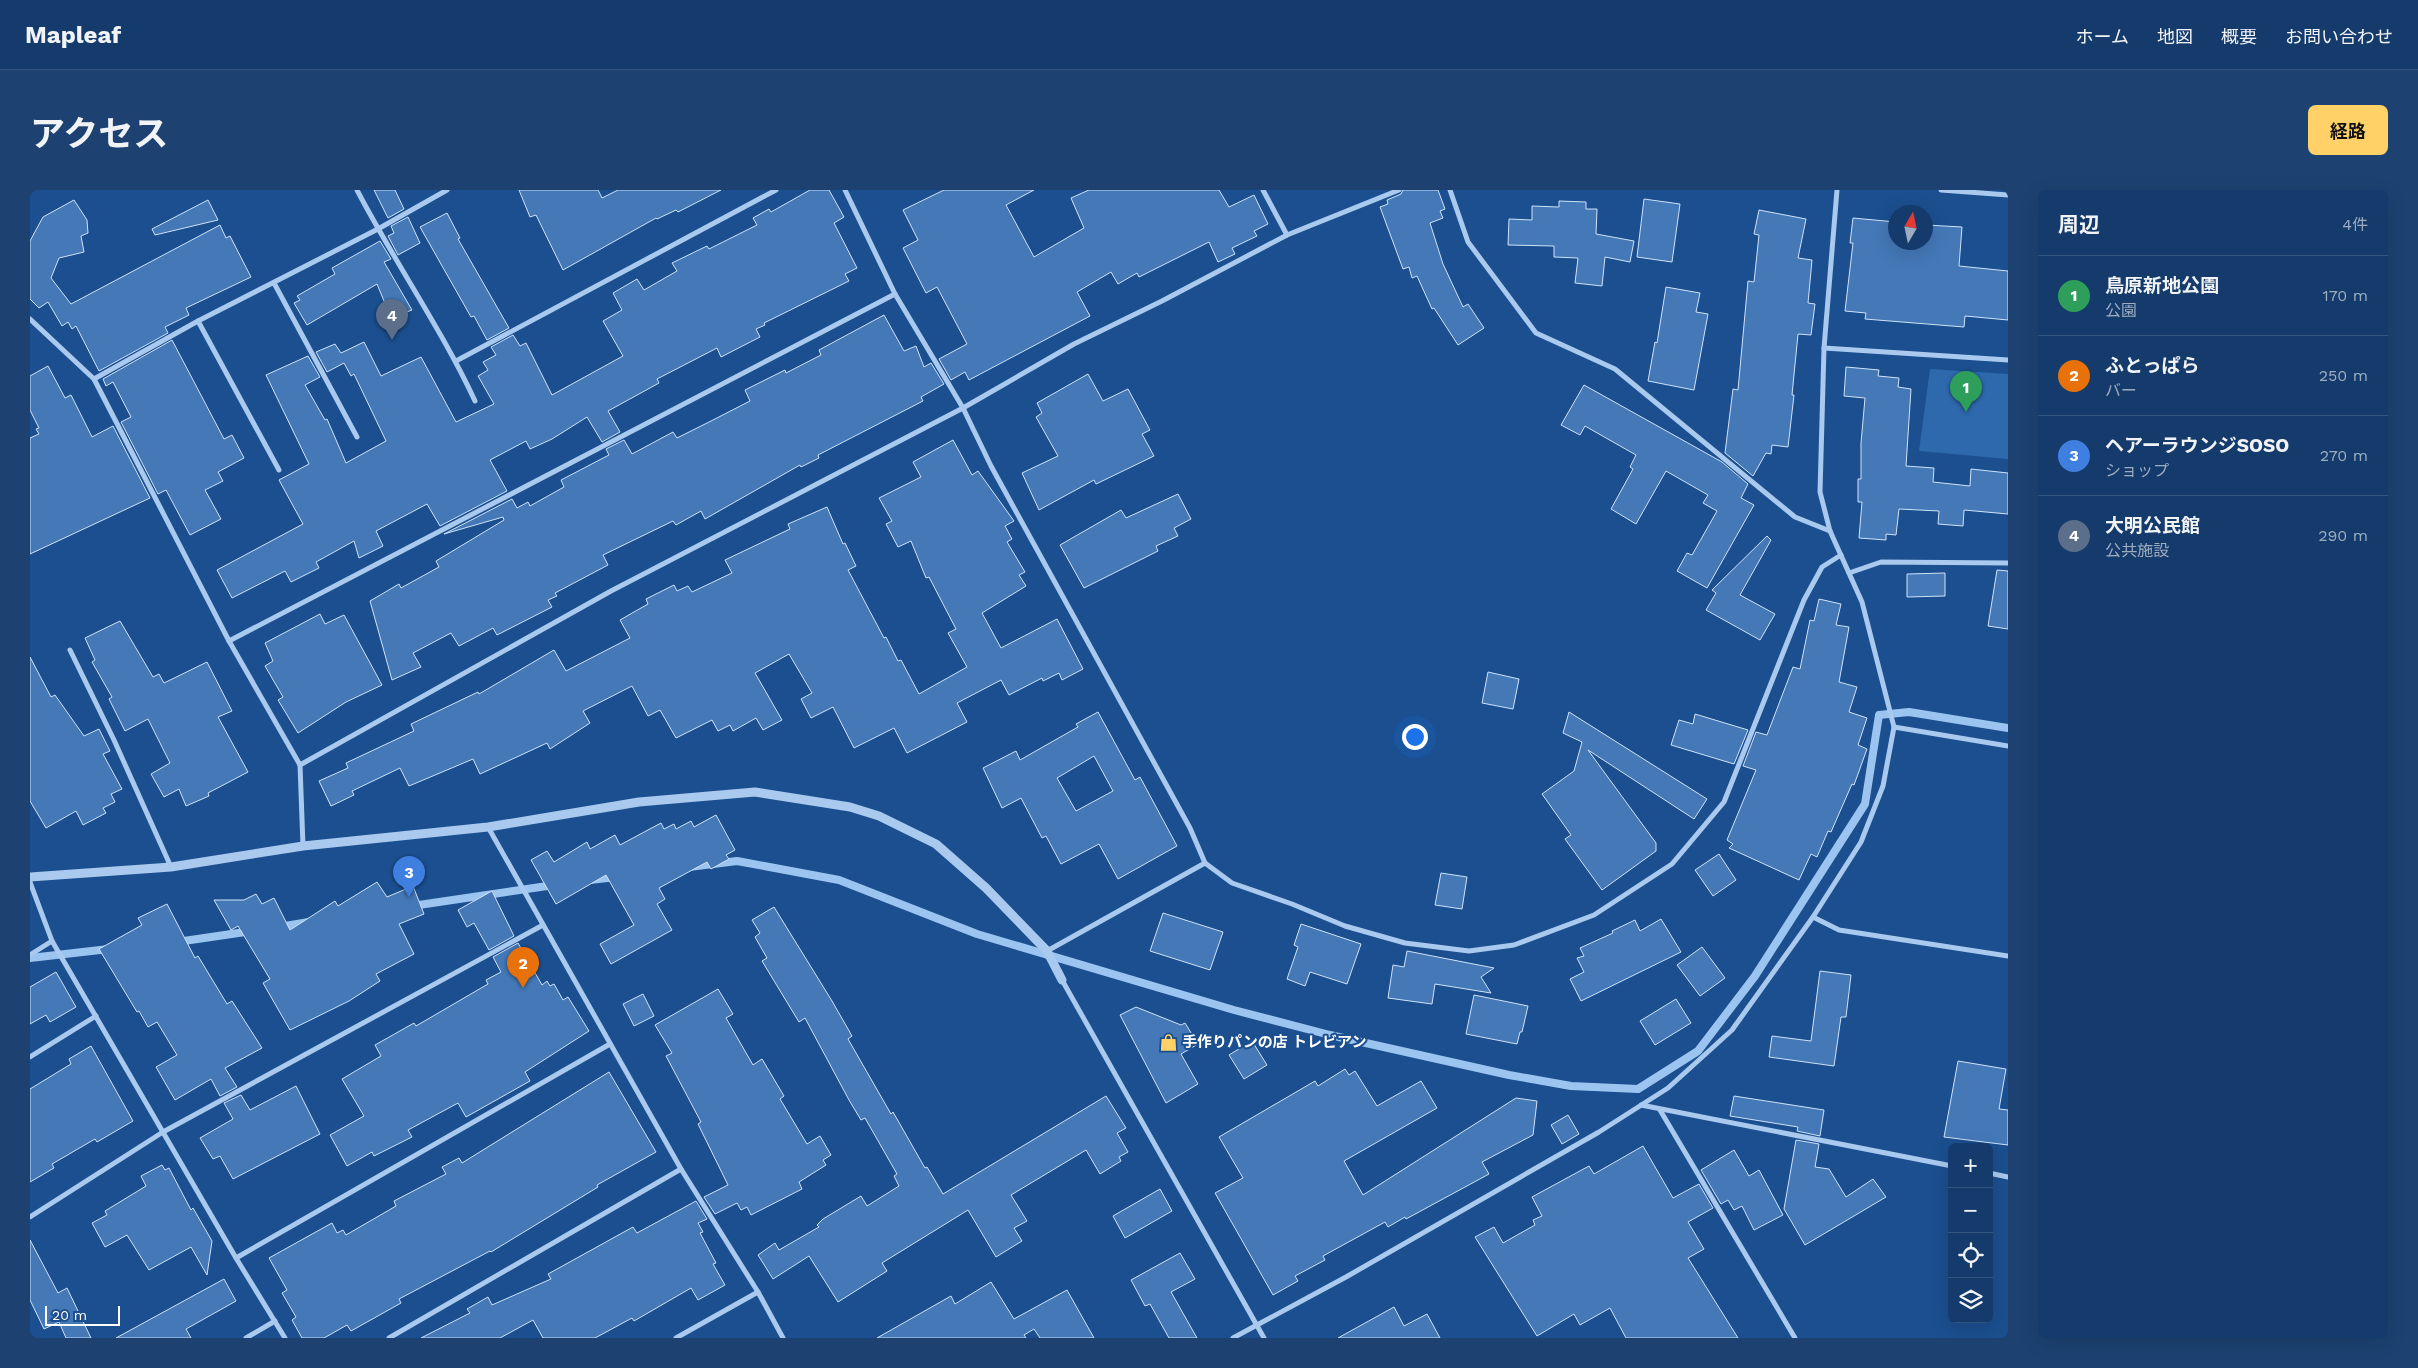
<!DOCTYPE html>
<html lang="ja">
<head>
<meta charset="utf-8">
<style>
	:root { --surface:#143b6b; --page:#1d4271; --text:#f1f3f6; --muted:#9dadc1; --line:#33557e; --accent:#ffd166 }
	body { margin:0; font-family:"Work Sans","Noto Sans JP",sans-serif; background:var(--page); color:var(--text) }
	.controls { position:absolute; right:15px; bottom:15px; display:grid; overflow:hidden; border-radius:8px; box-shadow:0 5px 20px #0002 }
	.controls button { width:45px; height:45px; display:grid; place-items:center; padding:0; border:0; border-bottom:1px solid var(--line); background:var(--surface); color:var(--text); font:25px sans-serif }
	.compass { position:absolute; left:1858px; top:15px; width:45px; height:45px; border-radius:50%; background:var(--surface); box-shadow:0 5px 20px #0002; rotate:9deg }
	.scale { position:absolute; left:15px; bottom:12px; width:75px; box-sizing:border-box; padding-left:5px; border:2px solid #fff; border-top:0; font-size:14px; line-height:18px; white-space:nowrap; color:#fff; -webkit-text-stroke:4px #1b4f8f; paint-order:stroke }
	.you { position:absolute; left:1384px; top:546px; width:18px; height:18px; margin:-12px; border:4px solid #fff; border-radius:50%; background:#1a73e8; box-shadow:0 0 0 8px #1a73e833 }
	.badge { display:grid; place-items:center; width:32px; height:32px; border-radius:50%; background:var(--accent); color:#fff; font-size:16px; font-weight:700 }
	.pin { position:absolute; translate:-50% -41px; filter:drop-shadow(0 1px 2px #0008) }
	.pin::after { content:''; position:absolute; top:26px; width:18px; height:15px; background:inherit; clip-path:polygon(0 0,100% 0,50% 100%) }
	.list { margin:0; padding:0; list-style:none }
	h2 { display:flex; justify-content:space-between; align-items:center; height:65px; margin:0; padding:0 20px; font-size:21px }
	h2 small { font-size:16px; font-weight:400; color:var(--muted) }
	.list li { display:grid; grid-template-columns:32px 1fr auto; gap:15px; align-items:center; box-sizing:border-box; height:80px; padding:0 20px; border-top:1px solid var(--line) }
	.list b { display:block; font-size:19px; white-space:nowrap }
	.list p { margin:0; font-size:16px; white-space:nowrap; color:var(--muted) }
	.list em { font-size:16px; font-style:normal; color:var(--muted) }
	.icon { flex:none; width:28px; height:28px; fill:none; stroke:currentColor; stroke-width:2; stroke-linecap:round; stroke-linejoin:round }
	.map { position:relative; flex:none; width:1978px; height:1148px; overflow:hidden; border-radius:8px }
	header { display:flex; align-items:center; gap:30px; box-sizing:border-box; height:70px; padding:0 25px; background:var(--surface); border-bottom:1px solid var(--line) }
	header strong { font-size:24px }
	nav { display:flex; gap:28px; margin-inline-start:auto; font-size:18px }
	.intro { display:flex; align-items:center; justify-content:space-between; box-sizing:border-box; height:120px; padding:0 30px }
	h1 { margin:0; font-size:35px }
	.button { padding:12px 22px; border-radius:8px; background:var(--accent); color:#111; font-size:18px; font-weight:700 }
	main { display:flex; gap:30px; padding:0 30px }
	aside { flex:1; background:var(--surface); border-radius:8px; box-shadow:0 5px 20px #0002 }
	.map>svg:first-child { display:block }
	.green { fill:#2e69ad }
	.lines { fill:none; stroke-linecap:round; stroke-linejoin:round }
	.stream { stroke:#9cc4f0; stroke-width:8 }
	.building { fill:#4478b7; stroke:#cfe3fa; fill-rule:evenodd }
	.minor { stroke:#a9c9ee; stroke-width:5 }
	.tertiary { stroke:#a9c9ee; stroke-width:9 }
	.labels { text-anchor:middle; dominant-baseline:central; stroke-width:4; stroke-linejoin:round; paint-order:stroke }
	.poi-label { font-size:15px; font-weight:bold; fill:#fff; stroke:#1b4f8f; text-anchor:start }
</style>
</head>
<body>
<header>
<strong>Mapleaf</strong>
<nav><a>ホーム</a><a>地図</a><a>概要</a><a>お問い合わせ</a></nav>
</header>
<div class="intro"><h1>アクセス</h1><a class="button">経路</a></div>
<main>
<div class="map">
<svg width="1978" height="1148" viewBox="0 0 1978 1148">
	<rect width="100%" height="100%" fill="#1b4f8f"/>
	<!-- green -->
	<polygon class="green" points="1900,179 1978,184 1978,269 1889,261"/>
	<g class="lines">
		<!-- stream -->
		<g class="stream">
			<polyline points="659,677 707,671 809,690 947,744 1204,820 1300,845 1479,885 1541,896 1608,899 1668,861 1725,786 1835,614 1849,525 1879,522 1978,538"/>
			<polyline points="560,690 586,687"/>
			<polyline points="382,716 524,695"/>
			<polyline points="249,737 279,732"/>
			<polyline points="147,752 222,741"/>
			<polyline points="0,768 79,759"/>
		</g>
	</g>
	<!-- building -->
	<g class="building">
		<polygon points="344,0 365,0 374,19 358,28"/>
		<polygon points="489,0 568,0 572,8 588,0 691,0 648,22 646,20 627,29 626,28 533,80 506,25 500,27"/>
		<polygon points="780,0 799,0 814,27 804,33 827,78 815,84 819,91 734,133 735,135 726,139 730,147 691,167 687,158 627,189 629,193 578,221 590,242 572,252 557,227 522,249 500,259 496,251 460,270 477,301 410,336 397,314 346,341 353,356 329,368 324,351 286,372 289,378 261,392 255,381 202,408 187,380 273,334 249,290 279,274 236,185 278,166 290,187 275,195 295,230 297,229 316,273 356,251 324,184 321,186 314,173 297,182 286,162 305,154 311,163 334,152 351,186 391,167 426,232 464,214 448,186 458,180 453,172 466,165 461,157 483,145 490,156 496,153 522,205 593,166 573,131 592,120 583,103 607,89 614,100 647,81 642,73 677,56 679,59 727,35 723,28 739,19 741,22"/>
		<polygon points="914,0 1004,0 976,15 1004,67 1054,38 1041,8 1059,0 1189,0 1199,17 1224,5 1238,34 1224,41 1227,46 1202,58 1205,64 1188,72 1179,52 1109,87 1107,83 1088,94 1081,82 1047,102 1060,126 939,190 935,182 921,190 909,169 937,154 907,97 896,103 873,58 888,50 873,20"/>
		<polygon points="1373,0 1408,0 1415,19 1410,21 1413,28 1400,33 1413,74 1433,117 1438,114 1454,138 1428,155 1404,118 1402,119 1387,86 1382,88 1379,77 1373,79 1350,17 1358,14 1357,10 1371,4"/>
		<polygon points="1614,9 1650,14 1642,72 1607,67"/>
		<polygon points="44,10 57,30 58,43 51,46 54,62 29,68 21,88 41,114 190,35 196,48 200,46 221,87 156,118 159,125 135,137 138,143 69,181 46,136 42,139 38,132 32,136 18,112 9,118 0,109 0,51 13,27"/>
		<polygon points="178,10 188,30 125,45 122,39"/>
		<polygon points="1529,11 1556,12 1556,19 1567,19 1566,44 1604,51 1600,72 1575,67 1572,96 1545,93 1548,68 1524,67 1524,56 1478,55 1479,29 1502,30 1502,16 1529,17"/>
		<polygon points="1729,20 1776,29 1768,68 1782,70 1778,113 1785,114 1781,145 1768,144 1762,205 1764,205 1758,257 1742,255 1741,264 1736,263 1723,286 1695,263 1703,199 1708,200 1718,91 1724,92 1729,45 1724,44"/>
		<polygon points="417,23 430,48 428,49 479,138 457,150 444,126 441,127 390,37"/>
		<polygon points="378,27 390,53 368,65 358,46 364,43 361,36"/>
		<polygon points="1823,28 1866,32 1866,52 1896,52 1896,35 1932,37 1929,76 1978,81 1978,130 1935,126 1934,137 1835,129 1836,123 1815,121 1823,53 1820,53"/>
		<polygon points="350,51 361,69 354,72 382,120 361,128 347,94 277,135 264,113 270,110 267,106 305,84 302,78"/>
		<polygon points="1636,97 1670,103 1666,122 1678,124 1664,200 1618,191 1625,152 1627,153"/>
		<polygon points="854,125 874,161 886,156 894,177 901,173 914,194 891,207 893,211 788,265 789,268 771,277 770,275 675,329 671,321 646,335 643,331 573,365 578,375 525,403 527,406 518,410 522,417 467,445 463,438 429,456 421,443 383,463 391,477 362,490 340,411 369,394 371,398 409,377 406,371 474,330 473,327 414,344 482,309 487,318 498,312 500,316 534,297 531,290 579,265 576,259 594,250 602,264 643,242 647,248 683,230 720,211 715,200 755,180 756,183 791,165 789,160"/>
		<polygon points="142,150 194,249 202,245 214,268 188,282 193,291 175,300 191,329 160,345 136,300 128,304 91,232 101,227 83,192 76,196 73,189"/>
		<polygon points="18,176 35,208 41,205 62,247 83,236 120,308 0,364 0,248 9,244 6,239 9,238 0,220 0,186"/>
		<polygon points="1816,177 1849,180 1848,186 1869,188 1868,197 1881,199 1876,276 1904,278 1903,292 1940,296 1941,279 1978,283 1978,324 1934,320 1933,336 1908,334 1909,321 1869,319 1866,345 1856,344 1856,350 1829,348 1832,312 1828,312 1828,289 1831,289 1831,253 1835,208 1814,206"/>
		<polygon points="1058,184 1073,211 1098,199 1120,240 1112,244 1124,266 1066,294 1064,290 1009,320 992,283 1028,266 1006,227 1012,223 1007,213"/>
		<polygon points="1554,195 1692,272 1718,294 1711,308 1724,315 1677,398 1647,381 1657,363 1662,365 1687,321 1673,313 1678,305 1636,281 1606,334 1581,319 1603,279 1600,277 1606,265 1555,236 1550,245 1531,235"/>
		<polygon points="923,250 942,285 948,281 984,331 975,336 982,349 977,352 995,382 989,385 996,396 952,423 971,458 1027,429 1053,479 1032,490 1029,483 1013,491 1012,488 979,505 971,490 927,513 937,532 877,563 864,538 824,558 803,517 781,528 771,509 782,503 759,464 725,483 752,530 733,540 726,528 703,541 700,535 688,541 682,530 646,548 630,520 618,526 602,496 553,521 560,533 520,559 517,553 450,584 443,569 379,596 370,578 322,601 324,605 301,616 289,591 318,578 316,573 384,541 381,534 448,502 449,504 524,460 536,481 600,448 590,430 618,414 616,409 644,395 647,401 658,396 662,402 702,383 695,370 760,339 758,334 797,317 813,354 815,353 826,376 818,380 854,448 856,447 868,471 871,470 889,504 937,477 918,443 926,439 899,387 896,388 881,351 868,357 856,334 862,331 849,308 891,287 883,272"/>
		<polygon points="1148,304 1161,329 1144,338 1148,346 1126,356 1128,361 1054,398 1030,355 1091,320 1096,328"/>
		<polygon points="1737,346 1741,350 1710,405 1745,424 1730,450 1676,420 1686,403 1682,400"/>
		<polygon points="1967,380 1978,381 1978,439 1958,436"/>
		<polygon points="1915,383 1915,406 1877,407 1877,384"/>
		<polygon points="1789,409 1811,414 1806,435 1819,437 1809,492 1827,497 1819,522 1837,528 1828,555 1837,559 1824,595 1822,594 1801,642 1798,641 1787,667 1781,664 1769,690 1699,658 1703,654 1697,650 1726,580 1713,576 1726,542 1737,545 1763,477 1770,479 1780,430 1784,431"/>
		<polygon points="290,424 295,434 314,425 352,495 316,512 268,543 248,510 253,507 235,476 243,471 235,453"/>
		<polygon points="90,431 123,487 129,484 134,493 177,472 202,521 188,527 218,582 178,603 179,606 156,616 149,599 134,607 121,584 140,573 118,529 95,541 79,509 82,507 62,472 65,470 55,448"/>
		<polygon points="0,467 21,507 25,505 54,546 69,539 80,561 73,564 92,599 81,604 85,612 73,618 76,623 53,635 46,621 16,638 0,611"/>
		<polygon points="1458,482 1489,489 1483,519 1452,513"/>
		<path d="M1068 522 1105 590 1110 587 1147 656 1088 689 1069 654 1031 674 1016 646 1012 648 991 608 972 618 953 578 986 561 990 570 1048 537 1046 534ZM1064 566 1083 601 1046 621 1027 588Z"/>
		<polygon points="1539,522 1677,609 1664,629 1558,560 1626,653 1626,661 1572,700 1535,649 1541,645 1512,604 1544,581 1552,552 1533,543"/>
		<polygon points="1665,524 1718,540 1704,574 1641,555 1649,530 1663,534"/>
		<polygon points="686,625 705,660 696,665 699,669 681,679 677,672 629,698 635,709 627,714 642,740 581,774 570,754 604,735 576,685 526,714 501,670 517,661 524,672 557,652 560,659 585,645 590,655 631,633 634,639 644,634 646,639 661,631 664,637"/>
		<polygon points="1689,664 1706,690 1683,706 1665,680"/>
		<polygon points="1411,683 1437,687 1432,719 1405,715"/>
		<polygon points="347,692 357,707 383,696 394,724 369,734 384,764 346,784 350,791 319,811 260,840 233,793 240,789 208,736 201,740 184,710 214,710 226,704 232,714 244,708 260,740 305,711 308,716"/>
		<polygon points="462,701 484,746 459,760 444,733 437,737 428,720"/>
		<polygon points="137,714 165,768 168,766 197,814 202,811 232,858 195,878 207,897 190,906 181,889 145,910 126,877 147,865 127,832 118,837 109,821 107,822 69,759 112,735 108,728"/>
		<polygon points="744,717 802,811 822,846 818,849 861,924 863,922 895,978 897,977 913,1004 1076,906 1096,938 1087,943 1098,962 1089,967 1091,971 1070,984 1056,960 981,1005 997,1031 984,1038 992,1051 966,1067 938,1020 852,1073 857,1081 808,1112 779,1066 743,1089 728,1065 745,1053 749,1060 789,1037 787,1035 793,1029 831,1006 837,1016 869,996 864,986 867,984 835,928 831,930 819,910 775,828 769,832 732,771 737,768 725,747 730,743 722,730"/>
		<polygon points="1133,723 1193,742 1180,780 1120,761"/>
		<polygon points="1631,729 1651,762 1551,811 1540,789 1554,782 1547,768 1554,766 1550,758 1583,743 1582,741 1605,730 1610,741"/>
		<polygon points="1271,734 1331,754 1317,794 1280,782 1275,796 1257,789 1268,757 1264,755"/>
		<polygon points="488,753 512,795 517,791 520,796 524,794 533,810 538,807 559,841 495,882 500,891 436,927 428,913 378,940 382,947 344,966 342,962 317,976 300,945 334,926 312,889 351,866 345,855 384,833 386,836 458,794 456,790 471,782 463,767"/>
		<polygon points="1672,757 1695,788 1670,806 1647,775"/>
		<polygon points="1377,761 1464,778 1451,787 1461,803 1405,794 1402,814 1358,808 1363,775 1374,777"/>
		<polygon points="1790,781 1821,785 1816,827 1811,827 1804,876 1739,867 1742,846 1781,851"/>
		<polygon points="26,782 46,817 20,832 16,825 0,834 0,797"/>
		<polygon points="688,799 703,824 696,828 723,875 732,869 754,906 750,909 777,954 790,946 801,965 793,970 796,975 769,992 772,999 721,1025 717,1017 711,1020 707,1013 685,1024 674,1007 698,995 668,934 671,932 636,866 642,863 625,835"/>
		<polygon points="613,804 624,826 604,836 593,814"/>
		<polygon points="1444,805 1498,816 1492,842 1490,842 1487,854 1436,844"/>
		<polygon points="1646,809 1661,833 1625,855 1610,831"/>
		<polygon points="1106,817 1151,835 1155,833 1168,854 1151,864 1168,894 1136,913 1090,825"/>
		<polygon points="1222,851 1237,875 1214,889 1199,865"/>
		<polygon points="61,856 103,931 67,952 65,949 22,974 24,978 0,992 0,899 41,874 39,869"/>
		<polygon points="1928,871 1976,879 1969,919 1978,920 1978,955 1914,947"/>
		<polygon points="1315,879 1319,885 1325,881 1347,916 1391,891 1407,918 1314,971 1333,1005 1486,908 1507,911 1503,945 1452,972 1459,984 1376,1029 1375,1027 1358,1037 1355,1032 1293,1066 1295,1070 1265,1086 1268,1091 1243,1105 1185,1003 1213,988 1189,947 1285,891 1288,896"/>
		<polygon points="579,882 626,962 567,995 568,997 461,1062 460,1061 369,1109 371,1113 321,1141 317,1135 294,1148 272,1148 262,1130 266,1127 252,1103 257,1100 239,1068 302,1033 307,1043 313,1040 316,1045 366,1016 364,1011 416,984 412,977 429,968 432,973"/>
		<polygon points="266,896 290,944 203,989 190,966 183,969 170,948 203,929 194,913 211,905 220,920"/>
		<polygon points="1704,906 1794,920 1790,946 1767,941 1768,937 1700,926"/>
		<polygon points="1538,925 1549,944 1532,954 1521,935"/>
		<polygon points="1766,950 1789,954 1785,977 1799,979 1816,1007 1843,989 1856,1007 1775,1055 1754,1019"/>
		<polygon points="1613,956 1643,1008 1669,994 1683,1018 1658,1032 1674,1059 1658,1068 1708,1148 1596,1148 1580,1118 1550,1135 1544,1124 1507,1146 1445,1047 1464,1037 1473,1053 1505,1035 1503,1030 1512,1026 1502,1007 1559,976 1564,984"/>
		<polygon points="1704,960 1719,986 1729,980 1753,1025 1724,1040 1712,1016 1704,1020 1698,1010 1691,1014 1671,980"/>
		<polygon points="132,975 135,980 139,978 161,1020 163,1018 182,1051 177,1085 161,1057 119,1080 97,1045 75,1057 62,1033 77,1025 75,1021 116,996 111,986"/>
		<polygon points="1130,999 1142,1021 1095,1048 1083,1026"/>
		<polygon points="666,1011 677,1029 668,1033 673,1042 670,1043 686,1073 683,1074 695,1095 668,1110 661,1098 604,1131 602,1128 565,1148 513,1148 503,1130 470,1148 391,1148 440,1123 437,1119 458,1107 462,1115 521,1089 518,1084 603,1037 607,1043"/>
		<polygon points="0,1050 28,1103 37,1098 61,1148 36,1148 29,1132 14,1139 0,1110"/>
		<polygon points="1150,1063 1165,1089 1141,1102 1167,1148 1139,1148 1120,1114 1115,1116 1101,1090"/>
		<polygon points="194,1089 206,1111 156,1139 161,1148 86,1148"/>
		<polygon points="961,1092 984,1129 1037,1100 1064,1148 1010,1148 1004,1139 994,1145 996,1148 847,1148 921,1106 925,1114"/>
		<polygon points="1364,1117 1374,1136 1397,1124 1410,1148 1308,1148"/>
	</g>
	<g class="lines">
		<!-- minor -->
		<g class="minor">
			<path d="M327 0C364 71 411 138 445 211"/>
			<polyline points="815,0 865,104 933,218 961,276 1160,638 1175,673 1202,693 1262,714 1315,736 1375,753 1439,761 1484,755 1564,725 1642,674 1694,612 1774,410 1792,377 1811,365"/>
			<polyline points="1233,0 1257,45"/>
			<polyline points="1420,0 1438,52 1506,143 1585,179 1765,327 1800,341"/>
			<polyline points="1911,0 1978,5"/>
			<polyline points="244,93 327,247"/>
			<polyline points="0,129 64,189 199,451 270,575 273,656"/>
			<polyline points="168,131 249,280"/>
			<polyline points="1794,158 1978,170"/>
			<polyline points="426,171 746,0"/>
			<polyline points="64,189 168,131 348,39 417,0"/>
			<polyline points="1819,383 1851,372 1978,373"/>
			<polyline points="199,451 865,104"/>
			<polyline points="40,460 84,550 141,677"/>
			<polyline points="1864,537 1978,556"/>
			<polyline points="270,575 581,401 933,218 1044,154 1132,111 1257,45 1369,0"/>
			<polyline points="458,637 651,979 728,1102 753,1148"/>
			<polyline points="0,692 22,751 206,1068 255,1148"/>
			<polyline points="1783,727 1809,740 1978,766"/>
			<polyline points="1017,761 1175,673"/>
			<polyline points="0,765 22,751"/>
			<polyline points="1032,790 1234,1148"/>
			<polyline points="0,867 66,826"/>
			<polyline points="1611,915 1922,976"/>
			<polyline points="1630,920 1765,1148"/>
			<polyline points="1959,983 1978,987"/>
			<polyline points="0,1027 133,942 513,735"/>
			<polyline points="206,1068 580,854"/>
			<polyline points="216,1148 245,1131"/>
			<polyline points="359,1148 651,979"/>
			<polyline points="646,1148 728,1102"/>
			<polyline points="1203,1148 1316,1087 1569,942 1638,898 1702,840 1783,727 1831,652 1853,596 1864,537 1832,412 1800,341 1790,302 1794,158 1807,0"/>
		</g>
		<!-- tertiary -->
		<polyline class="tertiary" points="0,687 141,677 273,656 458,637 609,612 725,602 820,617 849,626 906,654 956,698 1017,761 1032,790"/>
	</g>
	<!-- icons -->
	<defs>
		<symbol id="shop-bare" viewBox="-9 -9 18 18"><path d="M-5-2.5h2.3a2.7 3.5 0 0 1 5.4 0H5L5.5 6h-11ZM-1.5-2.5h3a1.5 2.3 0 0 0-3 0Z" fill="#ffd166" stroke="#1b4f8f" stroke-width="2.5" paint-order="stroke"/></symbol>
	</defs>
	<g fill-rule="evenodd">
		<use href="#shop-bare" x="1126" y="840" width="25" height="25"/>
	</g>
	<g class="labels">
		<!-- poi labels -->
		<g class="poi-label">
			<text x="1152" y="852">手作りパンの店 トレビアン</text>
		</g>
	</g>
</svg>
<div class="controls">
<button>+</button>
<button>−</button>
<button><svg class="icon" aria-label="locate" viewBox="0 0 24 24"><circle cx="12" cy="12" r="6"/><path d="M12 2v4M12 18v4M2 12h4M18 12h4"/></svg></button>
<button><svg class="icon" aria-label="layers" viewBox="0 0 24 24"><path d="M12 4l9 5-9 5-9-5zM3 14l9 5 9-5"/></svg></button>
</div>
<svg class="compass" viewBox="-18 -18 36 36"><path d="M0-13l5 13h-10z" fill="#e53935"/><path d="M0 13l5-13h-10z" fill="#9dadc1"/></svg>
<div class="scale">20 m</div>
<div class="you"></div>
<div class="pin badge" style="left:1936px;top:222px;background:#2e9e5b">1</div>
<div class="pin badge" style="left:493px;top:798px;background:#e8710a">2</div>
<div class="pin badge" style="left:379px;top:707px;background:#3f7fe0">3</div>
<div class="pin badge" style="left:362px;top:150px;background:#5c6f8a">4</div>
</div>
<aside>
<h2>周辺<small>4件</small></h2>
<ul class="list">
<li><span class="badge" style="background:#2e9e5b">1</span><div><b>鳥原新地公園</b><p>公園</p></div><em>170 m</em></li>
<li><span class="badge" style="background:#e8710a">2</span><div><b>ふとっぱら</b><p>バー</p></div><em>250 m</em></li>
<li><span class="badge" style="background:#3f7fe0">3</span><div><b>ヘアーラウンジSOSO</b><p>ショップ</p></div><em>270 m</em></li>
<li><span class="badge" style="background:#5c6f8a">4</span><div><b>大明公民館</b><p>公共施設</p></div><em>290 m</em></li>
</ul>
</aside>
</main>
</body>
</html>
